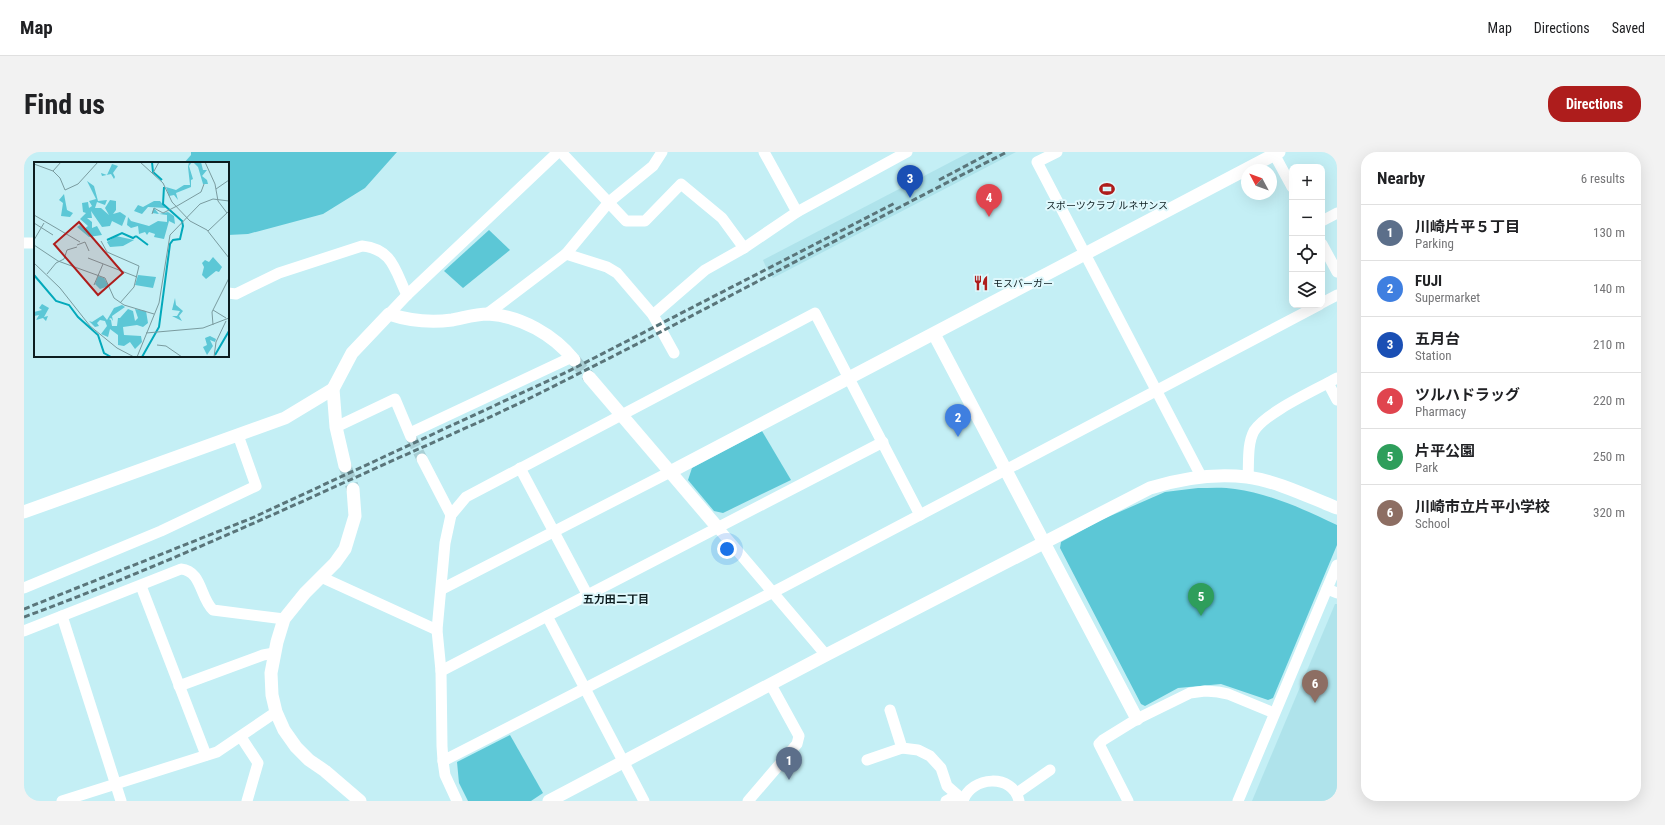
<!DOCTYPE html>
<html lang="en">
<head>
<meta charset="utf-8">
<style>
	:root { --surface:#fff; --page:#f2f2f2; --text:#202124; --muted:#757577; --line:#e0e0e0; --accent:#ae1d1c }
	body { margin:0; font-family:"Roboto Condensed","Noto Sans JP",sans-serif; background:var(--page); color:var(--text) }
	.controls { position:absolute; right:12px; top:12px; display:grid; overflow:hidden; border-radius:8px; box-shadow:0 4px 16px #0002 }
	.controls button { width:36px; height:36px; display:grid; place-items:center; padding:0; border:0; border-bottom:1px solid var(--line); background:var(--surface); color:var(--text); font:20px sans-serif }
	.compass { position:absolute; left:1217px; top:12px; width:36px; height:36px; border-radius:50%; background:var(--surface); box-shadow:0 4px 16px #0002; rotate:311deg }
	.you { position:absolute; left:703px; top:397px; width:14px; height:14px; margin:-10px; border:3px solid #fff; border-radius:50%; background:#1a73e8; box-shadow:0 0 0 6px #1a73e833 }
	.badge { display:grid; place-items:center; width:26px; height:26px; border-radius:50%; background:var(--accent); color:#fff; font-size:13px; font-weight:700 }
	.pin { position:absolute; translate:-50% -33px; filter:drop-shadow(0 1px 2px #0008) }
	.pin::after { content:''; position:absolute; top:21px; width:14px; height:12px; background:inherit; clip-path:polygon(0 0,100% 0,50% 100%) }
	.list { margin:0; padding:0; list-style:none }
	h2 { display:flex; justify-content:space-between; align-items:center; height:52px; margin:0; padding:0 16px; font-size:17px }
	h2 small { font-size:13px; font-weight:400; color:var(--muted) }
	.list li { display:grid; grid-template-columns:26px 1fr auto; gap:12px; align-items:center; box-sizing:border-box; height:56px; padding:0 16px; border-top:1px solid var(--line) }
	.list b { display:block; font-size:15px; white-space:nowrap }
	.list p { margin:0; font-size:13px; white-space:nowrap; color:var(--muted) }
	.list em { font-size:13px; font-style:normal; color:var(--muted) }
	.icon { flex:none; width:22px; height:22px; fill:none; stroke:currentColor; stroke-width:2; stroke-linecap:round; stroke-linejoin:round }
	.map { position:relative; flex:none; width:1313px; height:649px; overflow:hidden; border-radius:16px }
	header { display:flex; align-items:center; gap:24px; box-sizing:border-box; height:56px; padding:0 20px; background:var(--surface); border-bottom:1px solid var(--line) }
	header strong { font-size:19px }
	nav { display:flex; gap:22px; margin-inline-start:auto; font-size:14px }
	.intro { display:flex; align-items:center; justify-content:space-between; box-sizing:border-box; height:96px; padding:0 24px }
	h1 { margin:0; font-size:28px }
	.button { padding:10px 18px; border-radius:16px; background:var(--accent); color:#fff; font-size:14px; font-weight:700 }
	main { display:flex; gap:24px; padding:0 24px }
	aside { flex:1; background:var(--surface); border-radius:16px; box-shadow:0 4px 16px #0002 }
	.map>svg:first-child { display:block }
	.built { fill:#afe3eb }
	.green { fill:#5cc7d6 }
	.lines { fill:none; stroke-linecap:round; stroke-linejoin:round }
	.minor-tunnel { stroke:#a8cfd5; stroke-width:11; stroke-dasharray:11 5.5; stroke-linecap:butt }
	.tertiary-tunnel { stroke:#a8cfd5; stroke-width:13; stroke-dasharray:13 6; stroke-linecap:butt }
	.minor { stroke:#fff; stroke-width:11 }
	.tertiary { stroke:#fff; stroke-width:13 }
	.rail { stroke:#5a757a; stroke-width:3; stroke-dasharray:6 3; stroke-linecap:butt }
	.labels { text-anchor:middle; dominant-baseline:central; stroke-width:4; stroke-linejoin:round; paint-order:stroke }
	.poi-label { font-size:10px; fill:#0c1c1f; stroke:#dff8fc }
	.neighbourhood-label { font-size:11px; font-weight:bold; fill:#0c1c1f; stroke:#dff8fc }
	.inset-river { fill:none; stroke:#03a9bb; stroke-width:2 }
	.inset-road { fill:none; stroke:#7a9b9f; stroke-width:1 }
	.view { fill:#ae1d1c; fill-opacity:0.15; stroke:#ae1d1c; stroke-width:2 }
	.inset-edge { fill:none; stroke:#0c1c1f; stroke-width:2 }
</style>
</head>
<body>
<header>
<strong>Map</strong>
<nav><a>Map</a><a>Directions</a><a>Saved</a></nav>
</header>
<div class="intro"><h1>Find us</h1><a class="button">Directions</a></div>
<main>
<div class="map">
<svg width="1313" height="649" viewBox="0 0 1313 649">
	<rect width="100%" height="100%" fill="#c4eff5"/>
	<!-- built -->
	<g class="built">
		<polygon points="946,0 992,0 749,126 742,115 739,108"/>
		<polygon points="1311,452 1313,452 1313,649 1228,649"/>
	</g>
	<!-- green -->
	<g class="green">
		<polygon points="167,0 373,0 341,36 299,62 224,82 204,83 204,11 160,11 167,3"/>
		<polygon points="465,78 486,98 439,136 420,119"/>
		<polygon points="738,279 767,328 699,361 690,359 664,328 668,316"/>
		<path d="M1174 336C1186 336 1200 335 1211 337 1247 342 1281 358 1313 373V393L1249 546 1244 548 1197 532 1154 536 1121 554 1117 552 1036 396 1037 390 1077 368 1141 340Z"/>
		<polygon points="486,583 519,641 507,649 444,649 435,631 433,610"/>
	</g>
	<g class="lines">
		<!-- minor-tunnel -->
		<polyline class="minor-tunnel" points="387,285 398,307"/>
		<!-- tertiary-tunnel -->
		<g class="tertiary-tunnel">
			<polyline points="550,208 565,225"/>
			<polyline points="321,314 329,337"/>
		</g>
		<!-- minor -->
		<g class="minor">
			<polyline points="537,0 602,69 621,69 657,32 698,66 720,96"/>
			<polyline points="740,0 773,60"/>
			<polyline points="1033,0 1013,10 1177,324"/>
			<polyline points="1249,0 1268,35"/>
			<polyline points="1298,69 1313,61"/>
			<polyline points="0,91 11,91"/>
			<polyline points="1298,92 1313,120"/>
			<polyline points="542,102 583,115 593,121 629,163 650,201"/>
			<path d="M204 141 212 142 255 121 338 94C369 97 371 119 383 143"/>
			<polyline points="1298,151 1313,143"/>
			<polyline points="365,162 383,143 534,0"/>
			<polyline points="463,162 542,102 585,50 629,14 638,0"/>
			<polyline points="629,163 681,118 720,96 773,60 883,0"/>
			<polyline points="1304,231 1313,248"/>
			<polyline points="312,275 371,247 387,285"/>
			<polyline points="386,281 548,205"/>
			<polyline points="398,307 427,363"/>
			<polyline points="496,316 563,442"/>
			<path d="M1224 325C1225 311 1223 292 1230 279 1242 260 1292 238 1313 226"/>
			<polyline points="694,376 802,503"/>
			<polyline points="297,425 413,478"/>
			<polyline points="117,434 182,603"/>
			<polyline points="0,436 137,379 232,334 214,283"/>
			<polyline points="418,437 646,320"/>
			<polyline points="1303,437 1313,441"/>
			<polyline points="38,464 97,649"/>
			<polyline points="523,464 620,649"/>
			<path d="M0 479 157 417C178 419 176 446 189 458L260 467"/>
			<polyline points="417,519 859,290"/>
			<polyline points="155,534 239,503 250,501"/>
			<polyline points="866,558 878,596"/>
			<polyline points="217,585 234,611 223,649"/>
			<polyline points="843,608 878,596 894,598 906,604 917,616 923,634 939,648"/>
			<polyline points="419,609 759,435 1295,153"/>
			<polyline points="993,641 1026,618"/>
			<polyline points="38,649 193,600 252,560"/>
			<polyline points="433,649 421,623 419,609 418,594 417,519 413,478 421,391 427,363 442,345 791,161 896,363"/>
			<polyline points="724,649 773,592 775,584 747,533"/>
			<polyline points="922,649 933,643"/>
			<path d="M939 649C947 624 989 621 995 649"/>
			<polyline points="1104,649 1075,592 1079,588 1113,567 1166,541 1181,539 1194,540 1204,542 1250,561"/>
			<polyline points="1214,649 1313,413"/>
		</g>
		<!-- tertiary -->
		<g class="tertiary">
			<polyline points="910,182 1113,567"/>
			<polyline points="565,225 694,376"/>
			<path d="M321 314 312 275 309 237 328 201 365 162C386 169 405 171 428 168 439 166 452 162 464 162 497 164 530 183 550 208"/>
			<polyline points="646,320 1255,0"/>
			<polyline points="329,337 331,364 321,397 311,411 281,441 260,467 253,490 247,521 248,543 252,560 260,578 272,595 285,608 301,619 336,649"/>
			<polyline points="0,360 261,266 309,237"/>
			<path d="M525 649 802 503 1126 336C1158 326 1189 321 1223 325 1253 329 1285 345 1313 356"/>
		</g>
		<!-- rail -->
		<g class="rail">
			<polyline points="915,28 968,0"/>
			<polyline points="0,457 228,366 543,220 871,51"/>
			<path d="M0 465C120 421 236 369 352 316 414 288 476 262 536 231 686 156 833 76 983 0"/>
		</g>
	</g>
	<!-- icons -->
	<defs>
		<symbol id="stadium-bare" viewBox="-9 -9 18 18"><path d="M0-5a6.5 5 0 1 0 0 10a6.5 5 0 1 0 0-10ZM-3.5-1.8h7v3.6h-7Z" fill="#ae1d1c" stroke="#dff8fc" stroke-width="2.5" paint-order="stroke"/></symbol>
		<symbol id="restaurant-bare" viewBox="-9 -9 18 18"><path d="M-5-6h1v4h1v-4h1v4h1v-4h1v5L-1.5 .5V6h-2V.5L-5-1ZM5-6V6H3V1.5H1.5Q1.5-4 5-6Z" fill="#ae1d1c" stroke="#dff8fc" stroke-width="2.5" paint-order="stroke"/></symbol>
	</defs>
	<g fill-rule="evenodd">
		<use href="#stadium-bare" x="1072" y="26" width="22" height="22"/>
		<use href="#restaurant-bare" x="946" y="120" width="22" height="22"/>
	</g>
	<g class="labels">
		<!-- poi labels -->
		<g class="poi-label">
			<text x="1083" y="53">スポーツクラブ ルネサンス</text>
			<text x="969" y="131" text-anchor="start">モスバーガー</text>
		</g>
		<!-- neighbourhood labels -->
		<g class="neighbourhood-label">
			<text x="592" y="447">五力田二丁目</text>
		</g>
	</g>
	<!-- overview -->
	<g transform="translate(10 10)">
		<rect width="195" height="195" fill="#c4eff5"/>
		<path d="M155 0H158L155 4 159 17 157 18V25L142 31 144 38 140 33 135 34 132 25 142 28 150 23H156L154 5ZM159 0H167L169 8H173L168 14 173 18 174 22H169L164 5ZM78 2 84 4 79 11 81 15 80 17 77 12 68 14 67 11 73 13ZM53 19 60 24 64 39 73 38 71 43 63 40 61 46H67L75 53 71 46 76 38 82 39V48L79 52 86 50 92 54 88 64 78 59 76 64 68 65 57 49 58 56H53L58 60V66L63 64 68 73 55 75 43 65 46 63 50 67 54 64 46 57 52 51 49 50 48 41 54 40 55 46 58 44 55 39 62 37ZM30 32 33 48 39 51 36 55 27 54 29 41 25 38ZM120 39H126L132 46 114 45 108 52 100 49 104 43 109 45ZM120 46 125 52 134 50 140 54 141 62 135 59 130 77 120 75 121 72 115 70 113 73 111 70 105 72 104 64 97 66 93 63 94 55 97 59 115 64 124 59 133 60V53L118 51ZM82 74 100 78 89 84 76 85 73 80ZM179 95 188 105 185 110 182 109 172 117 168 113 170 105 168 101 171 98 175 100ZM104 113 122 115 119 126 101 123ZM64 114 70 116 75 124 66 127 61 122ZM141 136 142 143 149 149 145 154 148 159 138 154H143L146 149 138 148ZM8 142 15 146 10 155 14 154 12 159 9 156 2 158 5 153 0 154V150L8 148 5 146ZM88 143 91 145 78 154 79 159 77 156 75 157 77 158 78 164H83L84 156H86L94 147 99 149 101 159 104 156 101 147 112 149 114 161 109 165 103 163 89 165 90 173 107 174 108 180 101 187 96 180 90 184 84 183V173L76 167 74 175 67 172 73 164 71 159 66 158 63 161 65 164 61 165 55 159 58 160 69 153 73 158 80 146ZM176 174 182 177 181 180 176 178 179 184 173 193 169 185 173 183 171 176Z" fill="#5cc7d6"/>
		<path class="inset-river" d="M118 0 119 10 128 18M102 74 114 83M73 78 88 71 99 76 102 74M0 113 22 139 35 143 44 155 64 173 70 191 77 195M181 193 195 169M108 195 125 165 136 82 139 78 146 77 149 64 148 59 129 42 130 25"/>
		<path class="inset-road" d="M106 0 129 21 138 40 156 59 173 68 195 96M171 0 181 22 184 39 193 51M0 2 19 9 26 16 31 28 44 22 64 0M19 9 27 0M119 11 125 0M182 27 195 18M118 52 120 46 129 51 143 44 167 30 170 22M0 53 46 80M0 61 19 73M174 69 195 49M0 78 10 61M67 79 73 90 105 104 100 125 86 141M0 83 24 99 71 116 80 136 90 143 120 152M43 83 51 80 55 89M54 96 103 115M0 101 26 126 56 164 83 186 100 195M13 112 22 101 30 97 33 88 43 85M60 123 69 102M179 148 192 156M179 163 178 150 195 116M112 171 169 166 195 156M123 183 132 184 148 195M103 195 125 141 136 73 166 42 179 37 195 39M180 195 182 180 192 159"/>
		<path class="view" d="M45 60 89 111 64 133 20 82Z"/>
		<rect width="195" height="195" class="inset-edge"/>
	</g>
</svg>
<div class="controls">
<button>+</button>
<button>−</button>
<button><svg class="icon" aria-label="locate" viewBox="0 0 24 24"><circle cx="12" cy="12" r="6"/><path d="M12 2v4M12 18v4M2 12h4M18 12h4"/></svg></button>
<button><svg class="icon" aria-label="layers" viewBox="0 0 24 24"><path d="M12 4l9 5-9 5-9-5zM3 14l9 5 9-5"/></svg></button>
</div>
<svg class="compass" viewBox="-18 -18 36 36"><path d="M0-13l5 13h-10z" fill="#e53935"/><path d="M0 13l5-13h-10z" fill="#757577"/></svg>
<div class="you"></div>
<div class="pin badge" style="left:765px;top:628px;background:#5c6f8a">1</div>
<div class="pin badge" style="left:934px;top:285px;background:#3f7fe0">2</div>
<div class="pin badge" style="left:886px;top:46px;background:#1a4fb4">3</div>
<div class="pin badge" style="left:965px;top:65px;background:#e0444e">4</div>
<div class="pin badge" style="left:1177px;top:464px;background:#2e9e5b">5</div>
<div class="pin badge" style="left:1291px;top:551px;background:#8d6e63">6</div>
</div>
<aside>
<h2>Nearby<small>6 results</small></h2>
<ul class="list">
<li><span class="badge" style="background:#5c6f8a">1</span><div><b>川崎片平５丁目</b><p>Parking</p></div><em>130 m</em></li>
<li><span class="badge" style="background:#3f7fe0">2</span><div><b>FUJI</b><p>Supermarket</p></div><em>140 m</em></li>
<li><span class="badge" style="background:#1a4fb4">3</span><div><b>五月台</b><p>Station</p></div><em>210 m</em></li>
<li><span class="badge" style="background:#e0444e">4</span><div><b>ツルハドラッグ</b><p>Pharmacy</p></div><em>220 m</em></li>
<li><span class="badge" style="background:#2e9e5b">5</span><div><b>片平公園</b><p>Park</p></div><em>250 m</em></li>
<li><span class="badge" style="background:#8d6e63">6</span><div><b>川崎市立片平小学校</b><p>School</p></div><em>320 m</em></li>
</ul>
</aside>
</main>
</body>
</html>
